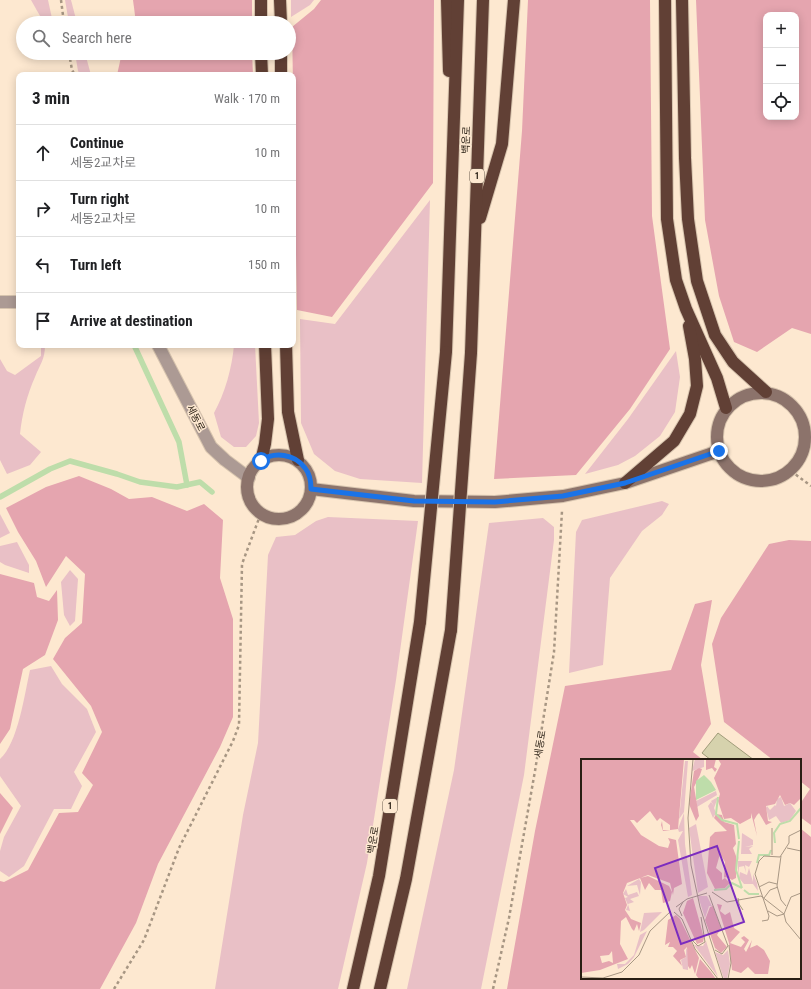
<!DOCTYPE html>
<html lang="en">
<head>
<meta charset="utf-8">
<style>
	:root { --surface:#fff; --page:#f6f6f6; --text:#202124; --muted:#757577; --line:#e0e0e0 }
	body { margin:0; font-family:"Roboto Condensed","Noto Sans KR",sans-serif; background:var(--page); color:var(--text) }
	.controls { position:absolute; right:12px; top:12px; display:grid; overflow:hidden; border-radius:8px; box-shadow:0 2px 10px #0003 }
	.controls button { width:36px; height:36px; display:grid; place-items:center; padding:0; border:0; border-bottom:1px solid var(--line); background:var(--surface); color:var(--text); font:20px sans-serif }
	.stop { position:absolute; width:12px; height:12px; margin:-9px; border:3px solid #1a73e8; border-radius:50%; background:#fff }
	.stop.end { background:#1a73e8; border-color:#fff; box-shadow:0 1px 4px #0008 }
	.list { margin:0; padding:0; list-style:none }
	h2 { display:flex; justify-content:space-between; align-items:center; height:52px; margin:0; padding:0 16px; font-size:17px }
	h2 small { font-size:13px; font-weight:400; color:var(--muted) }
	.list li { display:grid; grid-template-columns:26px 1fr auto; gap:12px; align-items:center; box-sizing:border-box; height:56px; padding:0 16px; border-top:1px solid var(--line) }
	.list b { display:block; font-size:15px; white-space:nowrap }
	.list p { margin:0; font-size:13px; white-space:nowrap; color:var(--muted) }
	.list em { font-size:13px; font-style:normal; color:var(--muted) }
	.icon { flex:none; width:22px; height:22px; fill:none; stroke:currentColor; stroke-width:2; stroke-linecap:round; stroke-linejoin:round }
	.map { position:relative; flex:none; width:811px; height:989px; overflow:hidden }
	.search { position:absolute; background:var(--surface); box-shadow:0 2px 10px #0003; left:16px; top:16px; width:280px; height:44px; display:flex; align-items:center; gap:10px; box-sizing:border-box; padding:0 14px; border-radius:22px; color:var(--muted); font-size:15px }
	.panel { position:absolute; background:var(--surface); box-shadow:0 2px 10px #0003; left:16px; top:72px; width:280px; height:276px; border-radius:8px }
	.map>svg:first-child { display:block }
	.green { fill:#e9c0c6 }
	.forest { fill:#e5a5af; fill-rule:evenodd }
	.lines { fill:none; stroke-linecap:round; stroke-linejoin:round }
	.stream { stroke:#beddaa; stroke-width:5.5 }
	.building { fill:#d6d2ad; stroke:#a09c79 }
	.street-casing { stroke:#d7c4ae; stroke-width:14 }
	.secondary-casing { stroke:#d7c4ae; stroke-width:14 }
	.highway-casing { stroke:#d7c4ae; stroke-width:14 }
	.path { stroke:#a79683; stroke-width:2.5; stroke-dasharray:3 3; stroke-linecap:butt }
	.street { stroke:#ac9a94; stroke-width:12 }
	.secondary { stroke:#8c736b; stroke-width:12 }
	.highway { stroke:#614035; stroke-width:12 }
	.highway-bridge-casing { stroke:#d7c4ae; stroke-width:14; stroke-linecap:butt }
	.highway-bridge { stroke:#614035; stroke-width:12 }
	.route { stroke:#1a73e8; stroke-width:5 }
	.labels { text-anchor:middle; dominant-baseline:central; stroke-width:3; stroke-linejoin:round; paint-order:stroke }
	.shield { fill:#fde8d0; stroke:#685b4c; stroke-width:1 }
	.shield-label { font-size:9px; font-weight:bold; fill:#281e13 }
	.street-label { font-size:10px; fill:#281e13; stroke:#fde8d0 }
	.inset-river { fill:none; stroke:#beddaa; stroke-width:2 }
	.inset-road { fill:none; stroke:#a89784; stroke-width:1 }
	.view { fill:#7b2cbf; fill-opacity:0.15; stroke:#7b2cbf; stroke-width:2 }
	.inset-edge { fill:none; stroke:#281e13; stroke-width:2 }
</style>
</head>
<body>
<div class="map">
<svg width="811" height="989" viewBox="0 0 811 989">
	<rect width="100%" height="100%" fill="#fde8d0"/>
	<!-- green -->
	<g class="green">
		<polygon points="31,0 48,0 53,23 44,23"/>
		<polygon points="65,0 71,0 77,23 69,23"/>
		<polygon points="291,0 314,0 310,5 291,17"/>
		<polygon points="75,53 85,53 91,75 81,75 78,71"/>
		<polygon points="430,200 422,483 360,479 335,471 314,454 301,423 300,319 335,324"/>
		<path d="M41 345H45C45 360 40 364 35 377 27 395 22 414 20 434L41 452 30 465 7 474 0 460V359L7 371 15 375 41 356Z"/>
		<path d="M234 345H255L259 423 256 436 246 447H234L221 437 214 413C225 393 232 368 234 345Z"/>
		<polygon points="676,351 680,377 675,412 660,436 635,456 618,465 585,474 628,419"/>
		<polygon points="662,501 669,504 662,515 642,531 610,578 603,665 569,673 576,532 582,520"/>
		<polygon points="0,514 10,533 0,538"/>
		<polygon points="328,517 418,521 396,680 367,863 338,989 215,989 243,815 258,743 268,555 276,537 295,535 316,521"/>
		<polygon points="543,518 554,527 554,540 524,775 481,989 407,989 454,770 489,523"/>
		<polygon points="17,542 29,565 29,573 5,565 0,562 0,546"/>
		<polygon points="70,570 78,579 75,621 70,626 64,615 61,582"/>
		<path d="M51 666 62 684 87 709 96 732 74 772 82 786 71 809H54L24 866 9 877 0 871V851L4 837 21 806 0 776V759C18 744 25 692 30 670Z"/>
	</g>
	<!-- forest -->
	<g class="forest">
		<polygon points="133,0 252,0 252,23 136,23"/>
		<polygon points="321,0 434,0 433,183 332,317 297,310 292,27 314,9"/>
		<polygon points="528,0 650,0 652,216 670,349 630,409 576,475 494,479 522,131"/>
		<path d="M696 0H811V334L792 328 757 352 734 342 719 296 705 220ZM766 15H796V117H766Z"/>
		<polygon points="126,53 252,53 253,75 117,75 121,57"/>
		<polygon points="79,476 111,489 129,499 152,497 187,511 204,504 223,520 220,578 233,619 233,717 220,747 158,864 136,923 100,989 0,989 0,881 4,882 28,870 59,813 78,812 93,785 82,773 102,732 91,706 53,659 65,638 82,623 85,574 66,556 46,587 36,561 18,532 6,508 46,487"/>
		<polygon points="789,540 811,541 811,825 800,817 800,804 810,789 800,781 800,760 773,760 724,722 712,644 721,618 769,544"/>
		<polygon points="0,574 34,583 37,597 49,601 57,590 58,620 45,655 23,669 10,729 0,744"/>
		<polygon points="712,600 701,665 711,724 693,752 703,760 582,760 582,978 800,978 800,828 811,837 811,989 507,989 535,831 565,686 671,670 695,604"/>
		<polygon points="0,793 13,808 0,834"/>
	</g>
	<g class="lines">
		<!-- stream -->
		<g class="stream">
			<polyline points="134,345 179,442 187,485"/>
			<polyline points="0,497 50,469 70,461 117,474 140,482 177,487 200,482 212,492"/>
		</g>
	</g>
	<!-- building -->
	<polygon class="building" points="718,733 754,760 711,760 702,753"/>
	<g class="lines">
		<defs>
			<g id="street">
				<polyline points="0,302 19,302"/>
				<polyline points="158,345 211,447 225,460 249,478"/>
			</g>
			<g id="secondary">
				<circle cx="761" cy="437" r="44"/>
				<circle cx="279" cy="487" r="32"/>
				<polyline points="311,489 414,501 495,502 563,496 625,483 719,451"/>
			</g>
			<g id="highway">
				<polyline points="261,0 261,23"/>
				<polyline points="280,0 281,23"/>
				<polyline points="447,0 449,71"/>
				<polyline points="665,0 667,219 676,280 686,309 717,378 726,408"/>
				<polyline points="682,0 685,158 688,219 697,281 715,335 733,362 766,392"/>
				<polyline points="261,53 262,75"/>
				<polyline points="281,53 281,75"/>
				<polyline points="480,218 502,144 514,0"/>
				<polyline points="286,345 288,412 298,460"/>
				<polyline points="446,352 458,0"/>
				<polyline points="471,353 483,0"/>
				<polyline points="261,461 265,444 268,419 265,345"/>
				<polyline points="625,483 674,441 690,414 697,386 695,359 689,326"/>
				<polyline points="353,989 379,876 420,622"/>
				<polyline points="380,989 406,879 451,630"/>
			</g>
		</defs>
		<!-- street casing -->
		<use href="#street" class="street-casing"/>
		<!-- secondary casing -->
		<use href="#secondary" class="secondary-casing"/>
		<!-- highway casing -->
		<use href="#highway" class="highway-casing"/>
		<!-- path -->
		<g class="path">
			<polyline points="61,0 64,23"/>
			<polyline points="69,53 72,70 75,75"/>
			<polyline points="791,471 811,486"/>
			<polyline points="114,989 144,940 179,848 233,741 239,725 242,564 261,513"/>
			<polyline points="493,989 509,918 535,771 554,652 562,511"/>
		</g>
		<!-- street -->
		<use href="#street" class="street"/>
		<!-- secondary -->
		<use href="#secondary" class="secondary"/>
		<!-- highway -->
		<use href="#highway" class="highway"/>
		<defs>
			<g id="highway-bridge">
				<polyline points="420,622 446,352"/>
				<polyline points="451,630 471,353"/>
			</g>
		</defs>
		<!-- highway-bridge casing -->
		<use href="#highway-bridge" class="highway-bridge-casing"/>
		<!-- highway-bridge -->
		<use href="#highway-bridge" class="highway-bridge"/>
	</g>
	<g class="lines">
		<!-- route -->
		<path class="route" d="M261 461C274 451 295 454 305 468 310 474 311 482 311 489L414 501 495 502 563 496 625 483 719 451"/>
	</g>
	<g class="labels">
		<!-- shield labels -->
		<g class="shield">
			<rect x="470" y="169" width="14" height="14" rx="3"/>
			<rect x="383" y="799" width="14" height="14" rx="3"/>
		</g>
		<g class="shield-label">
			<text x="477" y="176">1</text>
			<text x="390" y="806">1</text>
		</g>
		<!-- street labels -->
		<g class="street-label">
			<text transform="translate(466 140) rotate(-88)">백운로</text>
			<text transform="translate(196 418) rotate(63)">세동로</text>
			<text transform="translate(540 744) rotate(-81)">세동로</text>
			<text transform="translate(373 840) rotate(-81)">백운로</text>
		</g>
	</g>
	<!-- overview -->
	<g transform="translate(581 759)">
		<rect width="220" height="220" fill="#fde8d0"/>
		<path d="M114 0H123V8L111 12ZM104 2H107L103 53 98 60ZM135 32 136 36 116 48 115 42ZM137 38 133 49 135 54 132 59 127 47 130 43 133 47 130 42ZM200 38 203 47 209 44 215 52 209 61 200 64 195 57 188 61 185 49 186 47 189 51 194 46 195 47 196 40ZM103 54 104 85 111 136 107 138 97 81 102 72 98 73 97 70ZM115 65 127 128 117 134 108 69ZM161 74 172 81V86L164 88 172 87 168 90 171 95H160ZM158 96 157 102H171L168 108 164 106 165 114 163 107 158 108 157 119V99ZM168 109 172 123V115L176 124 177 132 172 125H163L158 119 159 113 166 116ZM58 120 60 123 59 136 56 126 46 127ZM45 130 47 136 56 133 58 137 49 140 53 143 47 145 49 152 45 151 47 146 44 139 47 138 42 135ZM117 137H126L131 147H128L124 159ZM81 153 63 171 59 173 63 154ZM66 172 53 198 47 205 37 210 36 205H44L53 196 59 176ZM125 182 130 198 137 218 113 186 122 187ZM105 189 107 192V211L102 210 100 201 105 198ZM147 191 149 205 146 220H143L134 193 142 196Z" fill="#e9c0c6"/>
		<path d="M0 0H103L97 70 82 72 80 66 81 62 82 71H89V66L79 59 76 62 69 52 56 64 53 61H49L60 76 78 87 87 89 89 83 87 79 95 81 101 125 93 129 92 136 89 124 67 116 46 124 42 134 46 146 44 151 50 160 60 164 58 172 56 165 53 172 51 170 45 158 40 162 39 185 47 200 19 211 0 214ZM31 192 32 204 28 202 21 204 19 197 28 196ZM125 0H135L133 8 136 10 134 13 131 9 125 11ZM137 0H220V39L213 46 209 44 204 46 199 36 194 45 185 47 187 62 191 63 185 66 178 54 176 56 173 61 176 77 170 54V59L159 65 150 59 143 60 137 42 139 35 133 19 140 5ZM118 9 121 10 119 16 113 28 118 57 115 62 108 45 113 12ZM135 55 141 56 143 63 153 66 155 85 152 89 155 97V119L151 121 148 119 143 118V119L144 103 139 95 135 109 141 114V121L144 119 149 124 144 129 134 130 126 114 129 78 134 73 146 72 133 59ZM67 117 88 127 91 133 89 142 82 144 80 131H74L68 124 64 131 59 119ZM112 139 123 179 122 183 116 185 102 154 106 142ZM136 145 141 146 139 152 144 156 149 153 153 169 159 173 149 184 160 188 164 183 160 179 163 177 168 181 163 190 165 193 171 181 169 189 176 186 183 191 189 202 187 215H174L167 208 160 214 151 211 148 184ZM132 147 140 169 136 176 146 188 140 194 134 189 124 161 129 148ZM95 156 99 160 118 199 114 215 111 206 109 210 107 207 106 188 103 191 105 198 99 201 101 207 92 197 96 192 92 188H87L89 183 84 186 87 161ZM119 200 130 213 135 220H118L115 216Z" fill="#e5a5af" fill-rule="evenodd"/>
		<path d="M123 16 130 23 135 31 115 41V22Z" fill="#beddaa"/>
		<path class="inset-river" d="M137 38 135 55 141 61 156 65 158 80M158 82 155 111 161 129M194 84 193 74 199 65 209 62 220 49M176 104 178 96H188L190 91M133 131 145 130 151 124 161 129M163 131 168 135H178"/>
		<path class="inset-road" d="M112 0 107 59 110 106 119 148 142 220M206 89 220 92M191 96V69M200 97 196 127 200 141 205 147M178 128 188 123 196 125M131 133 146 143 180 137 203 155 205 163 220 181M128 136 147 187 141 195 134 191M157 139 158 145 162 151M183 139 189 131 197 128M95 148 106 140 126 134M187 152 196 157 203 155M93 153 101 160 114 190 137 220M203 155 210 138 220 134M101 157 98 150 102 143M181 162 187 161 188 157 174 115 178 102 183 97 199 98 208 84V77L220 71M111 181 117 187 124 183 120 158M0 218 22 219 41 213 58 196 69 172 90 152M147 220 150 204 148 186"/>
		<path class="view" d="M136 87 163 163 100 185 74 109Z"/>
		<rect width="220" height="220" class="inset-edge"/>
	</g>
</svg>
<div class="controls">
<button>+</button>
<button>−</button>
<button><svg class="icon" aria-label="locate" viewBox="0 0 24 24"><circle cx="12" cy="12" r="6"/><path d="M12 2v4M12 18v4M2 12h4M18 12h4"/></svg></button>
</div>
<div class="stop" style="left:261px;top:461px"></div>
<div class="stop end" style="left:719px;top:451px"></div>
<div class="search"><svg class="icon" aria-label="search" viewBox="0 0 24 24"><circle cx="10" cy="10" r="6"/><path d="M15 15l6 6"/></svg>Search here</div>
<section class="panel">
<h2>3 min<small>Walk · 170 m</small></h2>
<ul class="list">
<li><svg class="icon" aria-label="ahead" viewBox="0 0 24 24"><path d="M12 20V5M6 11l6-6 6 6"/></svg><div><b>Continue</b><p>세동2교차로</p></div><em>10 m</em></li>
<li><svg class="icon" aria-label="right" viewBox="0 0 24 24"><path d="M7 20v-9h11M14 6l5 5-5 5"/></svg><div><b>Turn right</b><p>세동2교차로</p></div><em>10 m</em></li>
<li><svg class="icon" aria-label="left" viewBox="0 0 24 24"><path d="M17 20v-9H6M10 6l-5 5 5 5"/></svg><div><b>Turn left</b></div><em>150 m</em></li>
<li><svg class="icon" aria-label="arrive" viewBox="0 0 24 24"><path d="M6 21V4h12l-3 4 3 4H6"/></svg><div><b>Arrive at destination</b></div></li>
</ul>
</section>
</div>
</body>
</html>
